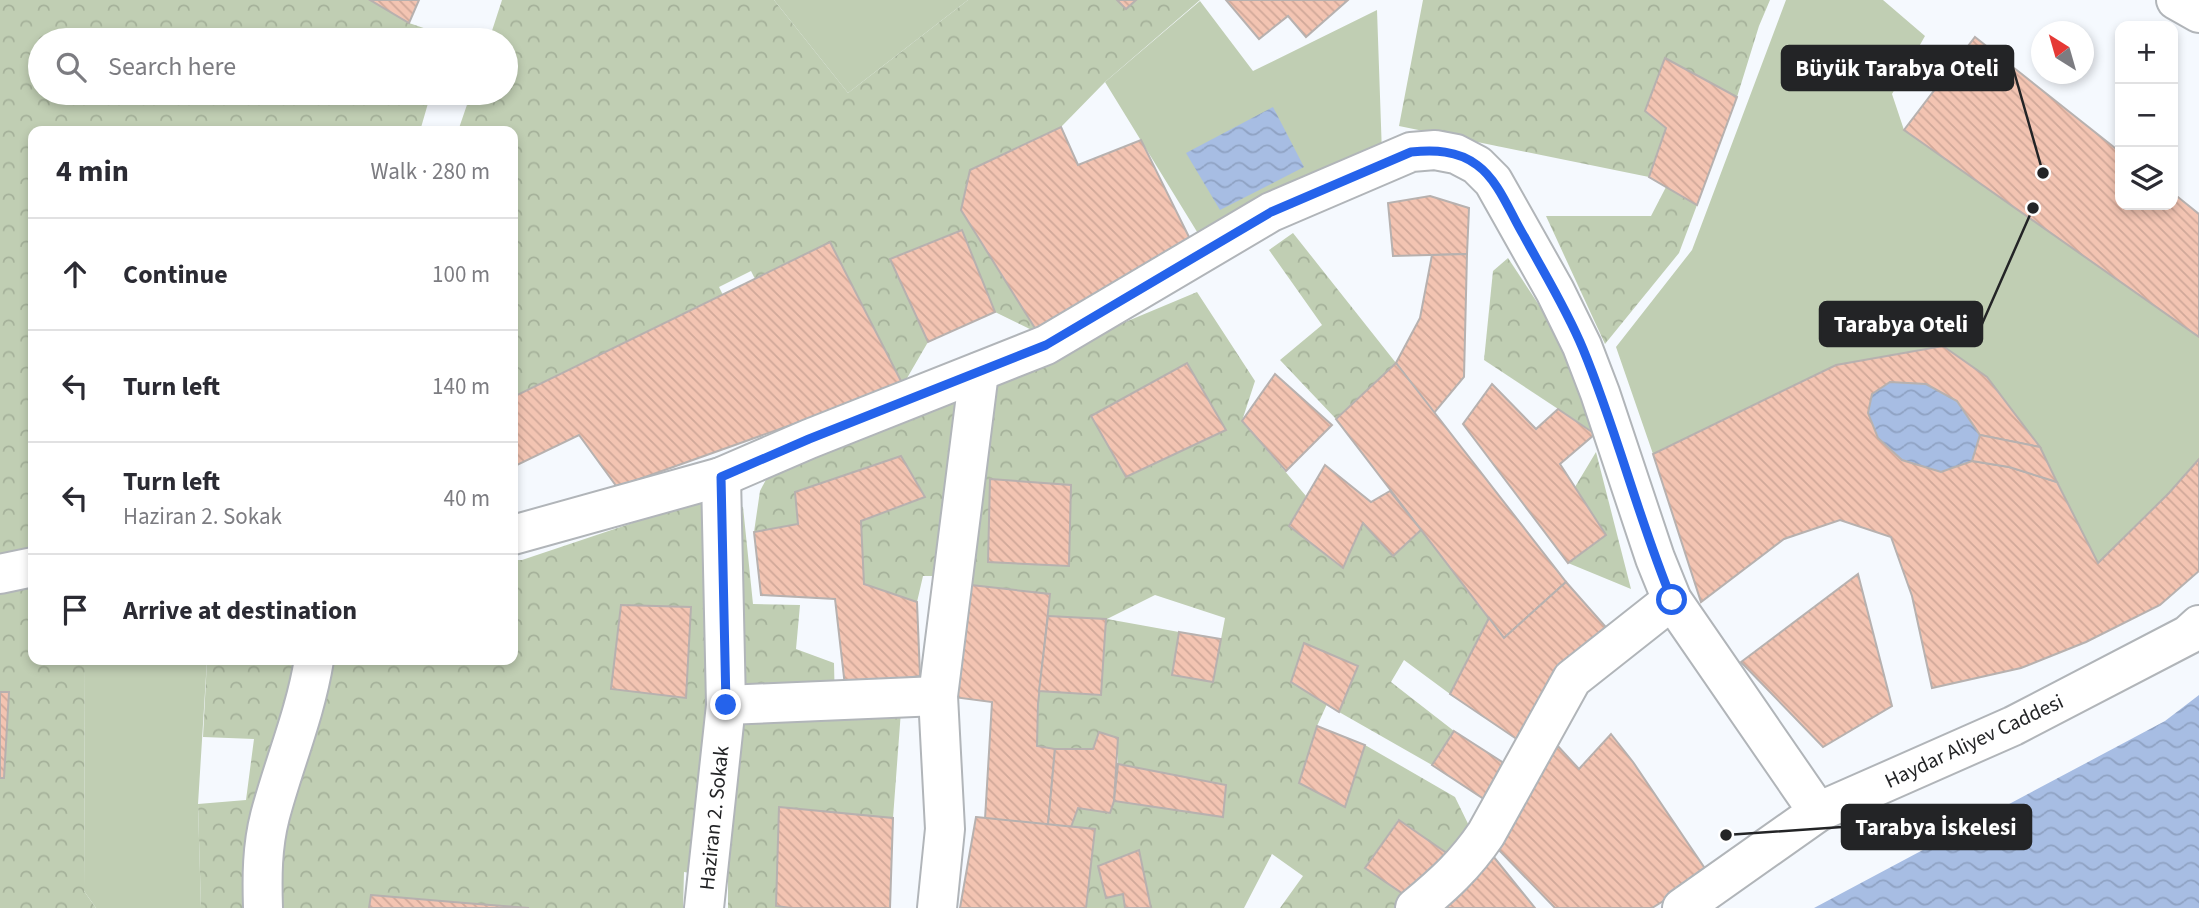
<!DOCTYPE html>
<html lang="en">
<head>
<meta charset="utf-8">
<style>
	:root { --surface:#fff; --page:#f2f2f3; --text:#2b2b33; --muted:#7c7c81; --line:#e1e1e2 }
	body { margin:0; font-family:"Source Sans 3",sans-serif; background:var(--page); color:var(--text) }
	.controls { position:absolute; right:21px; top:21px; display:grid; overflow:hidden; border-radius:14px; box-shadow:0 4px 10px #0003 }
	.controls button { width:63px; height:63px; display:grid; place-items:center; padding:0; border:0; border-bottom:2px solid var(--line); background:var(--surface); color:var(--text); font:35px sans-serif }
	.compass { position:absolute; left:2031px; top:21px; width:63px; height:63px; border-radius:50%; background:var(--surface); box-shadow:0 4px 10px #0003; rotate:323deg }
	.stop { position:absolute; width:21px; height:21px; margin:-16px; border:5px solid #2563eb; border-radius:50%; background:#fff }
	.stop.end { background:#2563eb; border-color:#fff; box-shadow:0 2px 7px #0008 }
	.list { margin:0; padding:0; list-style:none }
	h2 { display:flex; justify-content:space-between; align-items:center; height:91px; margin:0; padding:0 28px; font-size:30px }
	h2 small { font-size:23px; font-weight:400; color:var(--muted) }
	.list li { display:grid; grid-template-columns:46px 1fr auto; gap:21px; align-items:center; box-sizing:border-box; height:112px; padding:0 28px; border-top:2px solid var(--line) }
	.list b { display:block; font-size:26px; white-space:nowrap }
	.list p { margin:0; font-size:23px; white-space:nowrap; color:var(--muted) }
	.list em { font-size:23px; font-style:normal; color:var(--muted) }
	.icon { flex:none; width:38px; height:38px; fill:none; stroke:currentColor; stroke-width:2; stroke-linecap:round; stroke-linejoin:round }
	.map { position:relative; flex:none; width:2199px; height:908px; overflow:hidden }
	.search { position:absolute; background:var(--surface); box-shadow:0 4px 10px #0003; left:28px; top:28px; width:490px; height:77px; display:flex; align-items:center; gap:18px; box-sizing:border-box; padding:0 24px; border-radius:38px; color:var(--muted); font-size:26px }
	.panel { position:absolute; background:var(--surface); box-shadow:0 4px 10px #0003; left:28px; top:126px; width:490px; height:539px; border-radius:14px }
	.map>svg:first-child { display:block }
	.forest { fill:url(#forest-crowns); fill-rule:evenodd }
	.green { fill:#c0ceb3 }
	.water { fill:url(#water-waves) }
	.building { fill:url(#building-back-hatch); stroke:#b7b1af; stroke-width:2 }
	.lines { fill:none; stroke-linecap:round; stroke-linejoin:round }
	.minor-casing { stroke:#b1b5b9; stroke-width:42 }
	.primary-casing { stroke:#b1b5b9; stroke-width:42 }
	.minor { stroke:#fff; stroke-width:38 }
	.primary { stroke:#fff; stroke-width:38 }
	.route { stroke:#2563eb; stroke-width:9 }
	.labels { text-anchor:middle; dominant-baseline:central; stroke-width:5; stroke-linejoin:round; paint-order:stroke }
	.street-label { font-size:21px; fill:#232426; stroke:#fff }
	.leader { fill:none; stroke:#232426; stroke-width:2.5 }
	.callout-dot { fill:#232426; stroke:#fff; stroke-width:2.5 }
	.callout { fill:#232426; stroke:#232426; stroke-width:2.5 }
	.callout-label { font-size:23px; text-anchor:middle; font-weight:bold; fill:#fff }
</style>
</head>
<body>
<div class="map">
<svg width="2199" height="908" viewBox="0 0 2199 908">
	<defs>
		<pattern id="forest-crowns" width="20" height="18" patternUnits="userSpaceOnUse" patternTransform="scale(1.75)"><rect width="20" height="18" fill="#c0ceb3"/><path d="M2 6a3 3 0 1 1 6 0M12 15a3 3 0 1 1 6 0" fill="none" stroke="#a5b19a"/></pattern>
		<pattern id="water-waves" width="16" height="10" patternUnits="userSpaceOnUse" patternTransform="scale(1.75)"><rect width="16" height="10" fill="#a7bde3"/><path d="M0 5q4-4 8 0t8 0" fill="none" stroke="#8fa2c3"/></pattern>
		<pattern id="building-back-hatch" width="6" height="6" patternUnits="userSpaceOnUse" patternTransform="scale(1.75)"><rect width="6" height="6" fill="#f3c4b2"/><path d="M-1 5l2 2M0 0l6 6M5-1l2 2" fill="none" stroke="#d0a899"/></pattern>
	</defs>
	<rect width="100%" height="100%" fill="#f5f9fe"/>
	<!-- forest -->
	<g class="forest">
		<polygon points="0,0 370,0 409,23 447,36 446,40 40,40 40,93 431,93 420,131 33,131 33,660 85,660 84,891 96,908 0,908 0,778 4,777 9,692 0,692"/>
		<polygon points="502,0 774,0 848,93 968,0 1117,0 1126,9 1136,0 1200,0 1105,82 1061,127 970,171 961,210 1038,333 995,312 962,230 890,259 928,342 903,385 830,242 755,279 751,271 719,287 723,295 513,397 513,131 458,131 471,93 506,93 506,40 489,40"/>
		<polygon points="1423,0 1770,0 1759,26 1737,97 1665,58 1645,111 1666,128 1649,177 1399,126"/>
		<polygon points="1666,187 1697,205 1679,253 1605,344 1546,216 1651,216"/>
		<polygon points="1293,233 1396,363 1336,419 1280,360 1322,325 1269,250"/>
		<polygon points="1508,258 1562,340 1593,432 1484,360 1493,271"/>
		<path d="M1197 292 1255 381 1242 421 1306 496 1289 526 1342 568 1363 523 1393 556 1421 530 1489 618 1450 694 1404 660 1391 682 1454 731 1432 765 1339 712 1358 666 1304 643 1291 682 1327 704 1317 726 1299 783 1344 806 1365 745 1455 797 1473 834 1448 854 1398 820 1365 868 1411 899 1400 908H1280L1303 876 1272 854 1244 908H1151L1139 850 1098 866 1106 898 1123 894 1125 908H1086L1095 830 1071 827 1078 808 1110 813 1114 801 1222 817 1226 785 1118 764V738L1100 732 1093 749H1055L1037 746 1039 691 1101 695 1105 619 1048 616 1050 594 962 584 961 576H923L917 602 864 584 861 521 925 496 901 456 795 492 798 524 754 532 760 491 771 470ZM1187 363 1226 430 1126 477 1091 416ZM990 479 1071 485 1069 566 988 561ZM1155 595 1225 618 1213 681 1172 675 1179 632 1107 619Z"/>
		<polygon points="1596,452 1631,589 1568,563 1605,535 1575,487"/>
		<path d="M695 502 743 507 753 604 800 605 796 649 834 663 835 707 901 711 893 818 779 808 776 906 791 908H728V879L684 872 683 908H528L371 895 369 908H201L198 804 246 800 254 739 203 737 207 660H513V560H522ZM621 605 690 607 686 697 611 689Z"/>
	</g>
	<!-- green -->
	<g class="green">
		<polygon points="774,0 968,0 848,93"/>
		<polygon points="1786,0 1883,0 1925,36 1892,94 1904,130 2199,337 2199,459 2169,493 2098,563 2040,447 1987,377 1943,346 1836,365 1653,454 1616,347 1692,250"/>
		<polygon points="1200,1 1253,71 1377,10 1382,154 1199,235 1105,82"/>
		<polygon points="85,660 207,660 198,804 201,908 96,908 84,891"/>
	</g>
	<!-- water -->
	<g class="water">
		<polygon points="1273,107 1304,167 1220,210 1186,153"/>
		<polygon points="1890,382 1926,384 1957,401 1980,435 1972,461 1941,472 1902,460 1878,438 1868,413 1872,394"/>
		<polygon points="2199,695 2199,908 1814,908 2165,721"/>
	</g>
	<!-- building -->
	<g class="building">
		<polygon points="370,0 419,0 409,23"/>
		<polygon points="1117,0 1136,0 1126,9"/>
		<polygon points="1226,0 1348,0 1306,37 1288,16 1259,39"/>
		<polygon points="1975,37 2120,152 2120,205 2173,205 2173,193 2199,214 2199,337 1904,130"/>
		<polygon points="1665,58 1737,97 1697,205 1649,177 1666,128 1645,111"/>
		<polygon points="1061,127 1078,165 1141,140 1195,249 1038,333 961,210 970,170"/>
		<polygon points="1430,196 1469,208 1467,254 1393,256 1388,203"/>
		<polygon points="962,230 995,312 928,342 890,259"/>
		<polygon points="830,242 903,385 617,487 579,435 513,467 513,397"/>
		<polygon points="1467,254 1464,377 1434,413 1396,363 1420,318 1432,255"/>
		<polygon points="1943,346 1987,377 2040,447 1980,435 1957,401 1926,384 1890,382 1872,394 1868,413 1878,438 1902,460 1941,472 1972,461 2009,467 2057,482 2098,563 2169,493 2199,459 2199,571 2160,605 2086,642 2021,668 1932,688 1912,596 1891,537 1840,520 1784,539 1701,602 1653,454 1836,365"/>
		<polygon points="1187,363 1226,430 1126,477 1091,416"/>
		<polygon points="1396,363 1566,582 1504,638 1336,419"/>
		<polygon points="1275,374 1332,425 1286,471 1242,421"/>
		<polygon points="1492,384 1536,429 1558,409 1595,434 1560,464 1606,535 1568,563 1463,424"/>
		<polygon points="1980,435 2040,447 2057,482 2009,467 1972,461"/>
		<polygon points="901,456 925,497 861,521 864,584 917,602 920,676 845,686 835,599 761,595 754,532 798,524 795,492"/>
		<polygon points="1325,465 1371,502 1390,491 1421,530 1393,556 1363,523 1343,568 1289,526"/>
		<polygon points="990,479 1071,485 1069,566 988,562"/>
		<polygon points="1858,574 1892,706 1823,747 1741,662"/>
		<polygon points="1566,582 1612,634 1524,744 1450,694 1489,618 1504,638"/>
		<polygon points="962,584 1050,594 1038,704 1037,746 1055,749 1048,825 985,819 992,702 953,697"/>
		<polygon points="621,605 691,607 686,698 611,689"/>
		<polygon points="1048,616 1106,619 1101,695 1039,691"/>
		<polygon points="1179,632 1221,639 1213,682 1172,675"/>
		<polygon points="1304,643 1358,666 1339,712 1291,682"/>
		<polygon points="0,692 9,692 4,778 0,778"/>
		<polygon points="1317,726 1365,745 1345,807 1299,783"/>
		<polygon points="1454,731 1510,767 1487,801 1432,765"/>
		<polygon points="1099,732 1118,738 1114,801 1110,813 1078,808 1071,827 1048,825 1055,749 1093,749"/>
		<polygon points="1611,734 1633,762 1708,873 1652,908 1555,908 1498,849 1556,744 1579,769"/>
		<polygon points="1118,764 1226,785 1223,817 1114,801"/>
		<polygon points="779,807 893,818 890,908 791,908 776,906"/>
		<polygon points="976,817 1095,829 1086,908 960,908"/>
		<polygon points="1399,820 1448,854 1415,902 1365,868"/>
		<polygon points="1139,850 1151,908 1125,908 1123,894 1106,898 1098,866"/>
		<polygon points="1493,856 1535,908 1435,908"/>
		<polygon points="371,895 465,903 529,908 369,908"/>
	</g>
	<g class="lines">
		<defs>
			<g id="minor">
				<polyline points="513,535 721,477 809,439 1046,345 1271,212 1411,152 1435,150 1456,154 1477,165 1493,181 1555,291 1582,346 1600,393 1655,558 1672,600 1818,812"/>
				<polyline points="0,574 33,567"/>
				<polyline points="726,705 938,696"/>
				<path d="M263 908C262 877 262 847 270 816 284 763 305 715 314 660"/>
				<polyline points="704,908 726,705 721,477"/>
				<polyline points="937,908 945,829 938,696 979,372"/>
				<path d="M1415 908C1444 884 1465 865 1486 834L1572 679 1672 600"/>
			</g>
			<g id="primary">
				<polyline points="2176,0 2199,13"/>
				<polyline points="1682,908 1818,812 2013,726 2188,635 2199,625"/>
			</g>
		</defs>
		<!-- minor casing -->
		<use href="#minor" class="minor-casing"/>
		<!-- primary casing -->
		<use href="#primary" class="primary-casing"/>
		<!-- minor -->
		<use href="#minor" class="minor"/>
		<!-- primary -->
		<use href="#primary" class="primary"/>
	</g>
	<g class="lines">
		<!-- route -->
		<path class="route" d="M726 705 721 477 809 439 1046 345 1271 212 1411 152C1434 150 1457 150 1477 165 1499 181 1510 213 1524 236 1544 273 1567 310 1583 349 1617 431 1638 518 1672 600"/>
	</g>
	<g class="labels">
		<!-- street labels -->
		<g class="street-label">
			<text transform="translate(1974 741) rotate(-25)">Haydar Aliyev Caddesi</text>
			<text transform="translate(714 818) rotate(-84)">Haziran 2. Sokak</text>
		</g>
	</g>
	<!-- callouts -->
	<path class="leader" d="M2043 173L2013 68M2033 208L1982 324M1726 835L1842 827"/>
	<g class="callout-dot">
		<circle cx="2043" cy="173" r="7"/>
		<circle cx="2033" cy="208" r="7"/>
		<circle cx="1726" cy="835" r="7"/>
	</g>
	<g class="callout">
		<rect x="1782" y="46" width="231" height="44" rx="7"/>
		<rect x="1820" y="302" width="162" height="44" rx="7"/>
		<rect x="1842" y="805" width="189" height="44" rx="7"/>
	</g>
	<g class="callout-label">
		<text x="1897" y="76">Büyük Tarabya Oteli</text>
		<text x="1901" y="332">Tarabya Oteli</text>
		<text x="1936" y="835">Tarabya İskelesi</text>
	</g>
</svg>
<div class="controls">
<button>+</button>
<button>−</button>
<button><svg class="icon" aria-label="layers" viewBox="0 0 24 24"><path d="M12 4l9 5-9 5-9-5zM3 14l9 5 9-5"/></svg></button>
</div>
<svg class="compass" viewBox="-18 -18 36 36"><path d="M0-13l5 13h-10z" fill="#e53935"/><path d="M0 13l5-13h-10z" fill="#7c7c81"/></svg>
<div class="stop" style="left:1672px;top:600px"></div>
<div class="stop end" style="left:726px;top:705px"></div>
<div class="search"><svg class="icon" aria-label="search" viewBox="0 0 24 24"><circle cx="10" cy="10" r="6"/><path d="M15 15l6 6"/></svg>Search here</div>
<section class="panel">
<h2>4 min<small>Walk · 280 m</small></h2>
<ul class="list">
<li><svg class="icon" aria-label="ahead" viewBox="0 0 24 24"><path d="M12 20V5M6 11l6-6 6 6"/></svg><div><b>Continue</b></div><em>100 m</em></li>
<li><svg class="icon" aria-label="left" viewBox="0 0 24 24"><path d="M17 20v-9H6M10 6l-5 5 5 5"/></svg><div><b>Turn left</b></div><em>140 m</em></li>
<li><svg class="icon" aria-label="left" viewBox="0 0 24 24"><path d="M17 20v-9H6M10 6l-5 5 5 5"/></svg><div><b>Turn left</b><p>Haziran 2. Sokak</p></div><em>40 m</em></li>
<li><svg class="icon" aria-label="arrive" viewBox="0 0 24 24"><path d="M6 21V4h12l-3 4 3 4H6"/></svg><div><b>Arrive at destination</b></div></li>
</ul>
</section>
</div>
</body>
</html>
